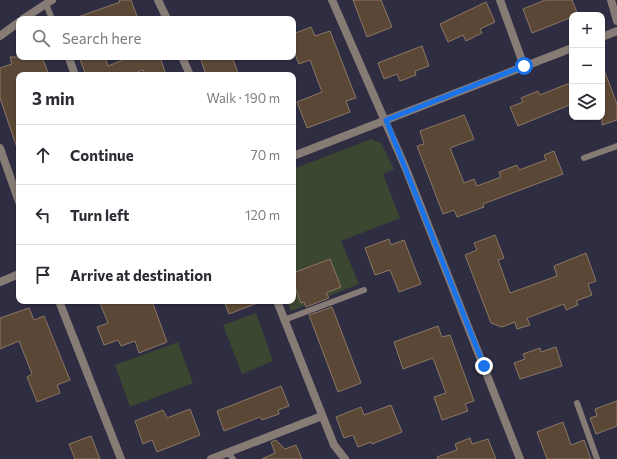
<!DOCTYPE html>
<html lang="en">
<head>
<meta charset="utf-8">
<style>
	:root { --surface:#fff; --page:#f7f7f7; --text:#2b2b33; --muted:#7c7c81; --line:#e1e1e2 }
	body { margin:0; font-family:Commissioner,sans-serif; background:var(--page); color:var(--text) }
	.controls { position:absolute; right:12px; top:12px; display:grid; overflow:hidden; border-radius:8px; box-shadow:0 1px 3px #0004 }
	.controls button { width:36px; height:36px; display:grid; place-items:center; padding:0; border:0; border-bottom:1px solid var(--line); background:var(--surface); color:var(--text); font:20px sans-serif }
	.stop { position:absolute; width:12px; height:12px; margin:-9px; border:3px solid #1a73e8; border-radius:50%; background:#fff }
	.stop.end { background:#1a73e8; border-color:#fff; box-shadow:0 1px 4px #0008 }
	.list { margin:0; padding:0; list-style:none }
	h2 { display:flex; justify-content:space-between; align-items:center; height:52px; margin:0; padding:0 16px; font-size:17px }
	h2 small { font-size:13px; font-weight:400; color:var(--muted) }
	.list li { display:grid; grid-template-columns:26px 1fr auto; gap:12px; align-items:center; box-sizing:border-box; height:60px; padding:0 16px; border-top:1px solid var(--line) }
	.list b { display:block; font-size:15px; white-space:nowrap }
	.list em { font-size:13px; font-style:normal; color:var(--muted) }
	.icon { flex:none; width:22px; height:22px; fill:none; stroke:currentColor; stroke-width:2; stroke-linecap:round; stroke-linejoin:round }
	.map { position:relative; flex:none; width:617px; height:459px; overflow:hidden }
	.search { position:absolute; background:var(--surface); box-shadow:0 1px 3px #0004; left:16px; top:16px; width:280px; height:44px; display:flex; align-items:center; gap:10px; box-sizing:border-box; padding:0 14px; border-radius:8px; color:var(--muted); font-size:15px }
	.panel { position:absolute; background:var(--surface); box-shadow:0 1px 3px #0004; left:16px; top:72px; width:280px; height:232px; border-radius:8px }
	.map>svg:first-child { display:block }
	.green { fill:#3b4731 }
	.building { fill:#5a4736; stroke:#8b7765 }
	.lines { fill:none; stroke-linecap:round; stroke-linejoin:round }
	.lane { stroke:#877b76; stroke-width:6 }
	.street { stroke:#877b76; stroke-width:8 }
	.route { stroke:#1a73e8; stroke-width:5 }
</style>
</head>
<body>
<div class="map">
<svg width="617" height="459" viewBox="0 0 617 459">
	<rect width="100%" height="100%" fill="#2f2d41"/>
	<!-- green -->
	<g class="green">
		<polygon points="371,139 381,143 394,169 383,174 400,218 341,241 359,284 291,311 287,301 293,301 293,169"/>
		<polygon points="256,313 273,361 242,374 223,325"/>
		<polygon points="178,342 193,383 130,407 115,365"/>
	</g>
	<!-- building -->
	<g class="building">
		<polygon points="119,0 131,0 138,19 79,19 78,17 120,2"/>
		<polygon points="353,0 381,0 392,27 367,37"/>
		<polygon points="545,0 572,0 578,15 572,15 572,17 532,33 523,9"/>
		<polygon points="486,2 495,22 480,29 482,33 466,41 463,35 448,42 440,24"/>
		<polygon points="311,27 315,36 330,31 356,98 346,101 350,112 307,128 297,102 322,92 310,60 299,64 293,50 293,34"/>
		<polygon points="422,46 429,66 415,71 416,75 400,81 397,74 384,79 378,63"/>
		<polygon points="10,57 42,57 49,75 19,75 19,147 17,148 0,98 0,68 12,64"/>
		<polygon points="79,57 105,57 108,66 130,57 160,57 166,75 145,75 143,70 130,75 86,75"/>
		<polygon points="200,57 232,57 239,75 206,75"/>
		<polygon points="603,67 617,104 617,120 602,125"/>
		<polygon points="572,82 572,104 518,126 510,107 523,102 521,98 538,91 540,95"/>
		<polygon points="464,115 474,139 450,148 464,183 474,179 477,186 501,177 499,172 517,165 519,170 546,160 544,155 554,151 563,174 483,204 484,207 457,217 454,210 443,214 417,146 424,144 420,131"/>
		<polygon points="495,235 504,258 498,260 510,293 557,276 554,266 586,253 596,281 588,284 592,295 576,301 578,305 566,310 564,304 527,318 530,325 517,329 515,322 502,327 491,323 465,255 477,250 474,243"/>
		<polygon points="389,239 391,245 404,240 421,284 399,292 390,270 375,275 365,248"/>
		<polygon points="330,259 341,287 326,293 329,298 306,307 304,302 301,303 293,282 293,273"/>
		<polygon points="99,301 152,301 167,342 139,353 135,341 121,346 118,340 104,345 97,327 108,323"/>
		<polygon points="224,301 260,301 260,302 229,314"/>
		<polygon points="332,307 361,383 338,392 309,315"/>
		<polygon points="29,308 34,320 44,316 70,380 57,385 60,393 37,402 27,377 32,374 19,341 0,349 0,318"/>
		<polygon points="438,326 442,337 450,335 474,401 465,404 468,411 442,420 434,397 446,393 433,358 403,369 394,342"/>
		<polygon points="556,347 562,366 520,379 514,363 525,359 523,354 540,348 541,352"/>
		<polygon points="281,386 289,406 278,410 279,414 262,420 260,417 224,431 217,411"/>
		<polygon points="617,401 617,426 596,434 590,418 597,416 595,409"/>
		<polygon points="391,405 402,432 372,444 371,442 358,447 353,435 344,438 336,417 361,407 364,415"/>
		<polygon points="190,409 200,435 157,452 152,440 143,444 135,421 163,410 167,418"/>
		<polygon points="563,422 571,445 584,440 591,459 547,459 537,432"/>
		<polygon points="91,436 100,459 75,459 69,444"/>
		<polygon points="470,438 472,444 488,439 496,459 437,459 437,457 457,450 455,444"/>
		<polygon points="276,440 285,449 296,445 302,459 262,459 275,453 271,442"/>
	</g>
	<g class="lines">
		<!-- lane -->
		<g class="lane">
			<polyline points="46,4 52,19"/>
			<polyline points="584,158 617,146"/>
			<polyline points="284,320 364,290"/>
			<polyline points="577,403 597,459"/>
			<polyline points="228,452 233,459"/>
		</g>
		<!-- street -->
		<g class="street">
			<polyline points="158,0 167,19"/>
			<polyline points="332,0 406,169 520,459"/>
			<polyline points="500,0 524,66"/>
			<polyline points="611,0 617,21"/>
			<polyline points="23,19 52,0"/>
			<polyline points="0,36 19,22"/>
			<polyline points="602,37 617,31"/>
			<polyline points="182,57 190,75"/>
			<polyline points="69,58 75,75"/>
			<polyline points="0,148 19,202"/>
			<polyline points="293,156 572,48"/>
			<polyline points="0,282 19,274"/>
			<polyline points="59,301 121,459"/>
			<polyline points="277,301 334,445 345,459"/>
			<polyline points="211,459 322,416"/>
		</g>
	</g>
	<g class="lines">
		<!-- route -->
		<polyline class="route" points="484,366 386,120 524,66"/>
	</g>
</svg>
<div class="controls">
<button>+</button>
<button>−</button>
<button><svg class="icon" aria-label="layers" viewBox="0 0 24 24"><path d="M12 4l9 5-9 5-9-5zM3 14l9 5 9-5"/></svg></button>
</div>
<div class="stop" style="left:524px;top:66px"></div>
<div class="stop end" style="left:484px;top:366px"></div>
<div class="search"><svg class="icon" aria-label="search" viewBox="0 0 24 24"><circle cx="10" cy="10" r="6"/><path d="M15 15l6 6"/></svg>Search here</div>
<section class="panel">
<h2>3 min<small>Walk · 190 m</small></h2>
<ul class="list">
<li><svg class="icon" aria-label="ahead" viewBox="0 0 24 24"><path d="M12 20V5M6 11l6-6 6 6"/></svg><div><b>Continue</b></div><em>70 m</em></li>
<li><svg class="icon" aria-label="left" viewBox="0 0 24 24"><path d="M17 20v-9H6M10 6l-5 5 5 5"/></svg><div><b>Turn left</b></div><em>120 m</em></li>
<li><svg class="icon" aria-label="arrive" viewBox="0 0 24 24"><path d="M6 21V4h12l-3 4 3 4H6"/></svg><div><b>Arrive at destination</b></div></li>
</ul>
</section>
</div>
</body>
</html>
